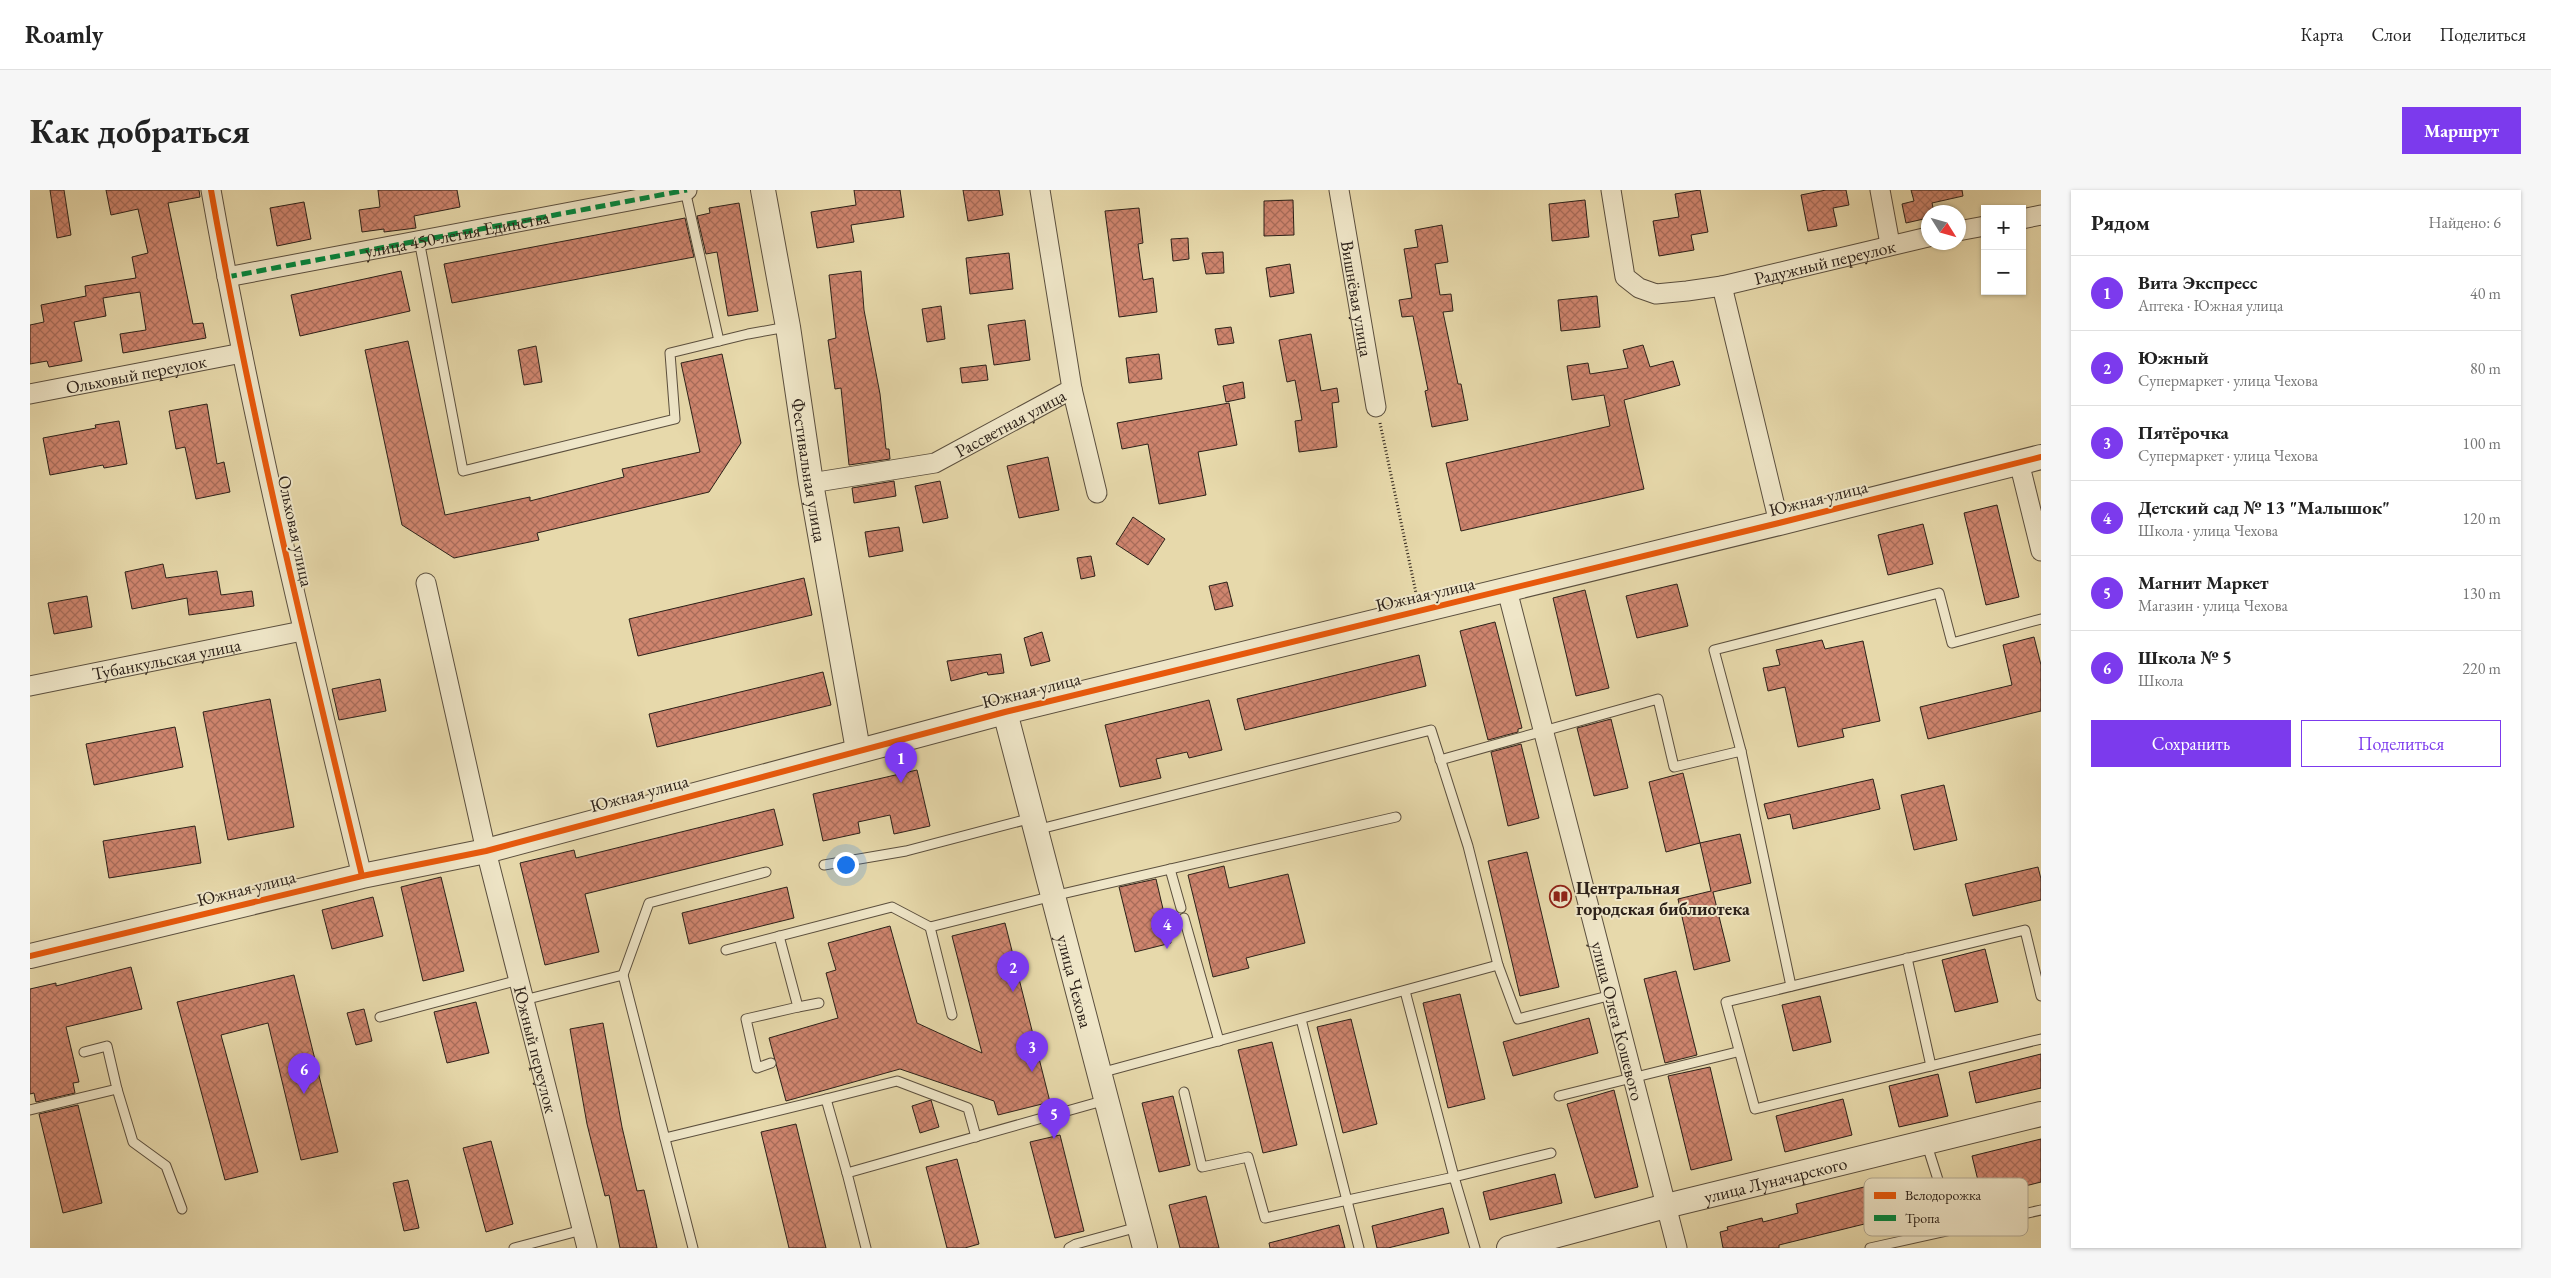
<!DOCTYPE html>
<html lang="ru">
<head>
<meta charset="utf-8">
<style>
	:root { --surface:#fff; --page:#f6f6f6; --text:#222; --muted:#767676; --line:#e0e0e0; --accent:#7c3aed }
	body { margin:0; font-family:"EB Garamond",serif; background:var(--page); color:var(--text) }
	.controls { position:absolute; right:15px; top:15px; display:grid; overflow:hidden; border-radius:0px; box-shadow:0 1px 4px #0004 }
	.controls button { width:45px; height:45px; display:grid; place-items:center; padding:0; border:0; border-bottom:1px solid var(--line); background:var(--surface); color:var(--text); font:25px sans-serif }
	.compass { position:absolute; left:1891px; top:15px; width:45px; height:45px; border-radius:50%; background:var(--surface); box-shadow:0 1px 4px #0004; rotate:127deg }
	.you { position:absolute; left:815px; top:674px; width:18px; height:18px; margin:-12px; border:4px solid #fff; border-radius:50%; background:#1a73e8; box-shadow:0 0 0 8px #1a73e833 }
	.badge { display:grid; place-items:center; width:32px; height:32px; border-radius:50%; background:var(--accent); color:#fff; font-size:16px; font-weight:700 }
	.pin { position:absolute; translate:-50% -41px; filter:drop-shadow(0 1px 2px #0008) }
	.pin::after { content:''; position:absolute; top:26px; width:18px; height:15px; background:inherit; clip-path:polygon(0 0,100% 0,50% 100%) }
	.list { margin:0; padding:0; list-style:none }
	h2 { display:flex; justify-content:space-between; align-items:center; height:65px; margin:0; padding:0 20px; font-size:21px }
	h2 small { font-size:16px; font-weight:400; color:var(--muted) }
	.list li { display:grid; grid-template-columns:32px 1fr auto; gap:15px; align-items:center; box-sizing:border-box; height:75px; padding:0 20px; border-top:1px solid var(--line) }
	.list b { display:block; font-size:19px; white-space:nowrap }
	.list p { margin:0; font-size:16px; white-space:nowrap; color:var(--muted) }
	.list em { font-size:16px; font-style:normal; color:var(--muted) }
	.actions { display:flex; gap:10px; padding:15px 20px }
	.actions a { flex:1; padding:11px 0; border:1px solid var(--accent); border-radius:0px; text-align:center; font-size:18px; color:var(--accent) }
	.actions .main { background:var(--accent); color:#fff }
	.map { position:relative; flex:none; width:2011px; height:1058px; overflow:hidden; border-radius:0px }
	header { display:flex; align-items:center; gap:30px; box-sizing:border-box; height:70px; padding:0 25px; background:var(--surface); border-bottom:1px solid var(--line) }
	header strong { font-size:24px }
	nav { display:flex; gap:28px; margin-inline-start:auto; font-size:18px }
	.intro { display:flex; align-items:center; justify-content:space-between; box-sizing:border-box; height:120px; padding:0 30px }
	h1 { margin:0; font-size:35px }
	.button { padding:12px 22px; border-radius:0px; background:var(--accent); color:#fff; font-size:18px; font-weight:700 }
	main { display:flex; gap:30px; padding:0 30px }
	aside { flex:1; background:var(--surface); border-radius:0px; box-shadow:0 1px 4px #0004 }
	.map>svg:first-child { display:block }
	.building { fill:url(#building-cross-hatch); stroke:#2c2119 }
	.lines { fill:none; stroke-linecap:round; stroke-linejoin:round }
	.service-casing { stroke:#5b4f3e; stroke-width:11 }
	.minor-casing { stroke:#5b4f3e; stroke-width:21 }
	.tertiary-casing { stroke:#5b4f3e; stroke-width:26 }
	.path { stroke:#2c2119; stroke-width:3; stroke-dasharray:1 2.5; stroke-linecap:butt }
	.service { stroke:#efe6c8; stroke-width:9 }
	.minor { stroke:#efe6c8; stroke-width:19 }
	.tertiary { stroke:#efe6c8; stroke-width:24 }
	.quiet { stroke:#00873e; stroke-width:5; stroke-dasharray:10 5; stroke-linecap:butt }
	.cycleway-casing { stroke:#efe6c8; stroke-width:9 }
	.cycleway { stroke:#e8590c; stroke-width:6 }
	.labels { text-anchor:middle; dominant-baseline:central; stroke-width:4; stroke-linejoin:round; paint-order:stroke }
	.street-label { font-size:18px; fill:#2c2119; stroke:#efe6c8 }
	.poi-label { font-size:18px; font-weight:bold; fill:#2c2119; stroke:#efe6c8; text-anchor:start }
	.key { fill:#efe6c8; stroke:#b4ab94; stroke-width:1 }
	.key-label { font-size:14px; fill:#2c2119 }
</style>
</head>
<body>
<header>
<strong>Roamly</strong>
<nav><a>Карта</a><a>Слои</a><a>Поделиться</a></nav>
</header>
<div class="intro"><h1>Как добраться</h1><a class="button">Маршрут</a></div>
<main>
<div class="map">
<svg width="2011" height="1058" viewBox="0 0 2011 1058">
	<defs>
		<pattern id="building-cross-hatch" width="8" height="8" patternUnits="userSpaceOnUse" patternTransform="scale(1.25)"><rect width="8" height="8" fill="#cf856e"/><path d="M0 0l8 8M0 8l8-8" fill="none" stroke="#a86c5a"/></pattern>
	</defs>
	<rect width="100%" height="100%" fill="#e7d9ab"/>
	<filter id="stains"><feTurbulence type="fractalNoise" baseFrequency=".004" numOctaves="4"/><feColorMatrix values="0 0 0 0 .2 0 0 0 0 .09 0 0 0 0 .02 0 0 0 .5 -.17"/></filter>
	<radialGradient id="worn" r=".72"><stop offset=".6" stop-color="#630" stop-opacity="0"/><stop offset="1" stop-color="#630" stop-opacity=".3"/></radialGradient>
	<!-- building -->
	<g class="building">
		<polygon points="20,0 34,0 41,45 27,48"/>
		<polygon points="76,0 169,0 170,7 138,13 163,134 173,133 176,148 93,163 90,144 116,140 110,102 73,108 76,126 44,132 52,171 19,177 17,171 0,174 0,135 14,132 11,115 56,106 55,96 106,88 102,67 118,63 108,19 81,25"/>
		<polygon points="348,0 427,0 430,17 384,26 386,38 354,42 354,39 332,42 329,20 350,17"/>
		<polygon points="824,0 870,0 874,27 821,35 824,52 787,58 781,22 826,15"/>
		<polygon points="933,0 969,0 973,25 938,31"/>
		<polygon points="1670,0 1678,42 1661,45 1664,60 1629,66 1623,31 1649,27 1645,4"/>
		<polygon points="1796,0 1816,0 1819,15 1803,18 1807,36 1778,41 1771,5"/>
		<polygon points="1881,0 1932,0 1933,6 1902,13 1904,22 1898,22 1898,28 1876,33 1872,14 1884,11"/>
		<polygon points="1263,10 1264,45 1234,46 1234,11"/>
		<polygon points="1555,10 1559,47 1522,51 1519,14"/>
		<polygon points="274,12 281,49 247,56 240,18"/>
		<polygon points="709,13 728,121 698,126 687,62 676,64 667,26 680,23 679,18"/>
		<polygon points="1109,18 1113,53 1108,54 1113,90 1123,88 1127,122 1089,127 1075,21"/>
		<polygon points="655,28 664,67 422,113 414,74"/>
		<polygon points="1412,35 1418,72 1405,74 1410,105 1421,104 1423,121 1413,122 1428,194 1431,194 1438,230 1402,237 1395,201 1398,200 1383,126 1372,127 1369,110 1382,108 1374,59 1388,57 1385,40"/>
		<polygon points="1158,48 1159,69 1143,71 1141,49"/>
		<polygon points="1193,62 1194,83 1176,84 1172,63"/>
		<polygon points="979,63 983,99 940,104 936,68"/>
		<polygon points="1260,74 1264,103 1240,107 1236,78"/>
		<polygon points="371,81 380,121 270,146 261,105"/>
		<polygon points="831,81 834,120 850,204 856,259 859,259 860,269 819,275 811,198 805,199 798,150 806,148 799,85"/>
		<polygon points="1567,106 1570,137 1531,141 1528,110"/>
		<polygon points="911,116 915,149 897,152 892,119"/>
		<polygon points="995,130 1000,170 964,175 958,135"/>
		<polygon points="1201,137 1204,153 1188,155 1185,139"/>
		<polygon points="1281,144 1291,201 1307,198 1309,212 1302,213 1307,257 1269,262 1265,231 1272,230 1265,190 1257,192 1249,150"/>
		<polygon points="378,151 415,325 500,307 500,311 594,287 592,279 670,262 651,173 692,164 711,253 679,302 507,343 509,350 424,368 372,335 335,160"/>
		<polygon points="1613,155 1620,177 1643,171 1650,195 1594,210 1614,299 1431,341 1416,273 1580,236 1574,205 1542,210 1537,176 1558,173 1560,184 1598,178 1593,160"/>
		<polygon points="506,156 512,192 494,195 488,160"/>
		<polygon points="1129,164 1132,189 1099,193 1096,168"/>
		<polygon points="956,175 958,190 932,193 930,178"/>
		<polygon points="1213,192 1215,208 1196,212 1193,196"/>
		<polygon points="1199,213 1207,255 1168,262 1176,305 1129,314 1118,254 1092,259 1087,233"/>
		<polygon points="177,214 187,274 194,272 200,302 166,309 155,257 146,259 139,221"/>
		<polygon points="89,231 97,274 74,278 73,275 20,285 13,248 66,238 65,235"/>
		<polygon points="1018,267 1029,320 989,328 977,276"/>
		<polygon points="864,291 866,306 824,313 822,298"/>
		<polygon points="910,291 918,328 893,333 885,296"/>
		<polygon points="1967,315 1989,407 1956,415 1934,323"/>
		<polygon points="1103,327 1135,349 1118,375 1086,354"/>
		<polygon points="1893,334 1903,374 1858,385 1848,345"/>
		<polygon points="869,337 873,361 839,367 835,342"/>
		<polygon points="1061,366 1065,386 1051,389 1047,368"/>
		<polygon points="133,374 136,388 187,381 191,405 222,401 224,416 159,425 157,408 102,419 95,382"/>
		<polygon points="774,388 782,425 608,466 599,429"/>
		<polygon points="1197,392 1203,416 1185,420 1179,396"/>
		<polygon points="1647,394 1658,436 1607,448 1596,406"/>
		<polygon points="1555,400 1579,498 1546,506 1523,408"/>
		<polygon points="57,406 62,437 24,444 18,413"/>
		<polygon points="1465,432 1492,538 1488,539 1488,542 1458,550 1430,441"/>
		<polygon points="1012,442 1020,471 1001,476 994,448"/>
		<polygon points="2004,447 2011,475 2011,521 1898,549 1890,517 1982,495 1973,455"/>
		<polygon points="1792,450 1795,459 1833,451 1850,531 1812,539 1814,547 1768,557 1755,497 1738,501 1733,478 1750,475 1746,460"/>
		<polygon points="971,464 974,483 958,485 957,482 921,491 917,471"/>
		<polygon points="1389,465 1396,496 1215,540 1207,509"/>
		<polygon points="793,482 801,515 627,557 619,524"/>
		<polygon points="350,489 356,521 309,530 302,499"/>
		<polygon points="240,509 264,637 198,650 173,522"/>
		<polygon points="1179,510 1192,560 1159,568 1157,562 1126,569 1131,588 1090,597 1075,535"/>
		<polygon points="1581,529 1598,598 1564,606 1547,538"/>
		<polygon points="145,537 153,577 64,595 56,554"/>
		<polygon points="1491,554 1509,628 1478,636 1461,562"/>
		<polygon points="887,580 900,636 864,644 860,625 828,632 830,643 793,651 783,604"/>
		<polygon points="1653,583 1670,653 1636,662 1619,592"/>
		<polygon points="1843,589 1850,619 1763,639 1760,624 1738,629 1734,614"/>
		<polygon points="1914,595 1927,650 1884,660 1871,605"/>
		<polygon points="744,619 753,655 555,704 569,762 515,775 490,673 544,660 546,668"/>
		<polygon points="165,636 171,673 79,688 73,651"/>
		<polygon points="1710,644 1721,693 1683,702 1700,771 1664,780 1648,709 1681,701 1670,653"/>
		<polygon points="1497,662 1529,797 1490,806 1458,671"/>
		<polygon points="1194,676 1199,698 1258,684 1275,753 1216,768 1219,778 1183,787 1158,685"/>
		<polygon points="2008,677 2011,689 2011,710 1943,726 1935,694"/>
		<polygon points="411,687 434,781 393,791 371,697"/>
		<polygon points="1126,689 1141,753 1105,762 1089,697"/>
		<polygon points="757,697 764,728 659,754 652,723"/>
		<polygon points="343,707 353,746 302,759 292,720"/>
		<polygon points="975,733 1020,912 968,925 964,911 870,879 756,911 739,848 808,828 796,783 806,780 798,753 860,736 887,833 952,863 922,746"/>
		<polygon points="1955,759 1968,812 1925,822 1912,770"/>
		<polygon points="101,777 112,819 36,837 49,892 43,893 45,903 6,912 4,903 0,904 0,799 26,793 26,796"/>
		<polygon points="1646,781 1667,865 1635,873 1614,789"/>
		<polygon points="264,785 308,962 271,970 238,833 191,845 228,982 195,990 147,812"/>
		<polygon points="1430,804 1455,909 1418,918 1393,813"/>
		<polygon points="1790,806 1801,852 1763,861 1752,815"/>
		<polygon points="446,812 459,863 417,873 404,822"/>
		<polygon points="334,819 342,851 326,855 317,823"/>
		<polygon points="1559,828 1568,863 1483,886 1473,852"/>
		<polygon points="1321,829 1347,934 1313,943 1287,837"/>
		<polygon points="573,833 592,937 607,1001 614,1000 627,1058 590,1058 579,1005 575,1006 557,934 540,839"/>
		<polygon points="1242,852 1267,955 1233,963 1208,860"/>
		<polygon points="2011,864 2011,898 1946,913 1939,882"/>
		<polygon points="1680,877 1702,970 1661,980 1638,886"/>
		<polygon points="1908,884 1918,926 1869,937 1859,896"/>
		<polygon points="1584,900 1608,997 1565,1008 1537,914"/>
		<polygon points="1143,906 1160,975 1129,982 1112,913"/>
		<polygon points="1813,909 1822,945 1755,962 1746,926"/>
		<polygon points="901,910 909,937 890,943 882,916"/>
		<polygon points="48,915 72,1013 33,1023 9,924"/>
		<polygon points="766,934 796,1058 759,1058 731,942"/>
		<polygon points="1030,945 1054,1041 1025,1048 1000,952"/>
		<polygon points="2011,949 2011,992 1952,1007 1942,966"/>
		<polygon points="461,951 483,1034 456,1042 433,958"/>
		<polygon points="927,969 949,1054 935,1058 917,1058 896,977"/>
		<polygon points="1525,984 1532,1013 1460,1030 1453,1002"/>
		<polygon points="378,990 389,1038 374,1041 363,993"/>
		<polygon points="1862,990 1871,1025 1749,1055 1749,1058 1693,1058 1690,1042 1698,1040 1697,1037 1732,1028 1733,1032 1768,1023 1766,1014"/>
		<polygon points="1176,1006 1189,1058 1150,1058 1139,1015"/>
		<polygon points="1413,1018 1419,1043 1358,1058 1347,1058 1342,1036"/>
		<polygon points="1309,1035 1315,1058 1240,1058 1239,1053"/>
	</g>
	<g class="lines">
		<defs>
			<g id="service">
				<polyline points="655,0 689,151"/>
				<polyline points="389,50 433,281 645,229 640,163 718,144 757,137"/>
				<polyline points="1711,561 1684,460 1909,403 1922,453 2011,429"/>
				<polyline points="1410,570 1628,509 1644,577 1711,561 1761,796"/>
				<polyline points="1006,640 1401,540 1438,656 1468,775 1488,829 1582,805"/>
				<polyline points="794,675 876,661 1002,628"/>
				<polyline points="1140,679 1151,718"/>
				<polyline points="1154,728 1189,851"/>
				<polyline points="696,760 862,717 900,737"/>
				<polyline points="1877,768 1901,876"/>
				<polyline points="593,785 619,713 736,682"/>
				<polyline points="1375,801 1424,987 1521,963"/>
				<polyline points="2011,806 1995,740 1696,812 1725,919 2011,849"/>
				<polyline points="494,810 593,785 663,1058"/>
				<polyline points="768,817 789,813"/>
				<polyline points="922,825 900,737 1023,706 1366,627"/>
				<polyline points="350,827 489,790"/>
				<polyline points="1271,829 1329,1058"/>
				<polyline points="741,873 727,878 716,829 768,817 749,746"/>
				<polyline points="1070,883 1468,775"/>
				<polyline points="87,899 103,952 136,976 152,1019"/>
				<polyline points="1154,902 1172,977 1218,967 1235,1028 1424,987 1445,1058"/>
				<polyline points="1529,906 1707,862"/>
				<polyline points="796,909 867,891 938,918 946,947"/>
				<polyline points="0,920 87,899 77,856 54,862"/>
				<polyline points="635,948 796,909 817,983"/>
				<polyline points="1896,952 1924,1040"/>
				<polyline points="484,1058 552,1040"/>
				<polyline points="836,1058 817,983 1076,910"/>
				<polyline points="1039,1058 1046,1054 1108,1037"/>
				<polyline points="1840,1058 2011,1020"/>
			</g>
			<g id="minor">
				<path d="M181 0C222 231 277 458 332 686"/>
				<path id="s1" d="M1309 0 1346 217"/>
				<path id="s2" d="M1581 0 1595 87 1609 98 1626 104 1657 101 1692 96 1898 47"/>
				<polyline points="1850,0 1860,54"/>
				<polyline points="1992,29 2011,25"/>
				<polyline points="1928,41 1955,36"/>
				<polyline points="197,87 657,0"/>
				<polyline points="1692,96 1749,333"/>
				<polyline points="1042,199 1067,303"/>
				<path id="s3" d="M0 204 212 163"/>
				<polyline points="1989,272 2011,361"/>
				<path id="s4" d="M781 293 905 273 1042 199 1010 0"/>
				<path id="s5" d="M396 393 456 661 557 1058"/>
				<path id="s6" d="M1477 400 1647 1058"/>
				<path id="s7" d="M0 496 272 441"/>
			</g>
			<g id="tertiary">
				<path id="s8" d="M733 0 758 137 781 293 828 560"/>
				<path id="s9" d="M975 522 1115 1058"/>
				<polyline points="0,766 332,686 456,661 975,522 1749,333 2011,267"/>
				<path id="s10" d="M1479 1058 1636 1016 2011 924"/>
			</g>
		</defs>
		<!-- service casing -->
		<use href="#service" class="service-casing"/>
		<!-- minor casing -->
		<use href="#minor" class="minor-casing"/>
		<!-- tertiary casing -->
		<use href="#tertiary" class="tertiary-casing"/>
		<!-- path -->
		<polyline class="path" points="1350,233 1386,403"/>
		<!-- service -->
		<use href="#service" class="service"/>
		<!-- minor -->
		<use href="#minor" class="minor"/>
		<!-- tertiary -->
		<use href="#tertiary" class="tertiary"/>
		<!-- quiet -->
		<path class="quiet" id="s11" d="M197 87 657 0"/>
		<defs>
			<g id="cycleway">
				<path d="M181 0C222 231 277 458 332 686"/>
				<polyline points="0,766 332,686 456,661 975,522 1749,333 2011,267"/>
			</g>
		</defs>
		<!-- cycleway casing -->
		<use href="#cycleway" class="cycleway-casing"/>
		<!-- cycleway -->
		<use href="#cycleway" class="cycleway"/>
	</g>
	<!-- icons -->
	<defs>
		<symbol id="library-ring" viewBox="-11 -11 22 22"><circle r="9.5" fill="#efe6c8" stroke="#8f2418" stroke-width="1.5"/><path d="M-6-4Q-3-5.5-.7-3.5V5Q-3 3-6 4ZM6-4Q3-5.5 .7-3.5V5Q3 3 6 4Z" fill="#8f2418"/></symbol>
	</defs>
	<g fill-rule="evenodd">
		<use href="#library-ring" x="1518" y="694" width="25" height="25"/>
	</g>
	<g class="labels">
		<!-- street labels -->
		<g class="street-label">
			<text stroke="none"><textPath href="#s11" startOffset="234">улица 450-летия Единства</textPath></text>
			<text stroke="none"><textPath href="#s2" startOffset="296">Радужный переулок</textPath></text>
			<text stroke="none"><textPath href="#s1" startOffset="110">Вишнёвая улица</textPath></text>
			<text stroke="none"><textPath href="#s3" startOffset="108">Ольховый переулок</textPath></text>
			<text stroke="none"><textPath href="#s4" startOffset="211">Рассветная улица</textPath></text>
			<text stroke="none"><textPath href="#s8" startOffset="284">Фестивальная улица</textPath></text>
			<text transform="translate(1788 308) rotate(-14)">Южная улица</text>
			<text transform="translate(266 341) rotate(78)">Ольховая улица</text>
			<text transform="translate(1395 404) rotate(-13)">Южная улица</text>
			<text stroke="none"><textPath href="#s7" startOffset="139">Тубанкульская улица</textPath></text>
			<text transform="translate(1001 500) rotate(-14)">Южная улица</text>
			<text transform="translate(609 603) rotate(-15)">Южная улица</text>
			<text transform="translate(216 698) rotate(-14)">Южная улица</text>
			<text stroke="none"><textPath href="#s9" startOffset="278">улица Чехова</textPath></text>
			<text stroke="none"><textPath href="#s6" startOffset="445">улица Олега Кошевого</textPath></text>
			<text stroke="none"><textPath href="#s5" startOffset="479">Южный переулок</textPath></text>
			<text stroke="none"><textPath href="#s10" startOffset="275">улица Луначарского</textPath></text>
		</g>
		<!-- poi labels -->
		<g class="poi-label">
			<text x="1546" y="697">Центральная<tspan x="1546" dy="21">городская библиотека</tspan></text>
		</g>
	</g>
	<!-- legend -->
	<rect x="1834" y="988" width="164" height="58" rx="8" class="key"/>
	<rect x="1844" y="1002" width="22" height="7" fill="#e8590c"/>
	<rect x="1844" y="1025" width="22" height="6" fill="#00873e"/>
	<g class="key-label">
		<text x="1875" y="1010">Велодорожка</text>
		<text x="1875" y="1033">Тропа</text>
	</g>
	<rect width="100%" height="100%" filter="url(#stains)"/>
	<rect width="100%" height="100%" fill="url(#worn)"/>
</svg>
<div class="controls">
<button>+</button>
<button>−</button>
</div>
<svg class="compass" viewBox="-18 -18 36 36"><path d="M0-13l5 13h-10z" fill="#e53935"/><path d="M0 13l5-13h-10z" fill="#767676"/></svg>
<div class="you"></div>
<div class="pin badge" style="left:871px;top:593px">1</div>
<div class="pin badge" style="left:983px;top:802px">2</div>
<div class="pin badge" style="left:1002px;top:882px">3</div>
<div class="pin badge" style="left:1137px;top:759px">4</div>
<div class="pin badge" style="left:1024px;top:949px">5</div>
<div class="pin badge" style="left:274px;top:904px">6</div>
</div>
<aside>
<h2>Рядом<small>Найдено: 6</small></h2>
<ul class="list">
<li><span class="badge">1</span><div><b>Вита Экспресс</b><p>Аптека · Южная улица</p></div><em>40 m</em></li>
<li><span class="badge">2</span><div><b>Южный</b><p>Супермаркет · улица Чехова</p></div><em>80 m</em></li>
<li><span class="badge">3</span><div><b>Пятёрочка</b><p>Супермаркет · улица Чехова</p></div><em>100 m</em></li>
<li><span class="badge">4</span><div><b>Детский сад № 13 &quot;Малышок&quot;</b><p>Школа · улица Чехова</p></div><em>120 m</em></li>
<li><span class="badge">5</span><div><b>Магнит Маркет</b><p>Магазин · улица Чехова</p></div><em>130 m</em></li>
<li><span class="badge">6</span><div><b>Школа № 5</b><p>Школа</p></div><em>220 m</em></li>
</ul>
<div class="actions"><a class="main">Сохранить</a><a>Поделиться</a></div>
</aside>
</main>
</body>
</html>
